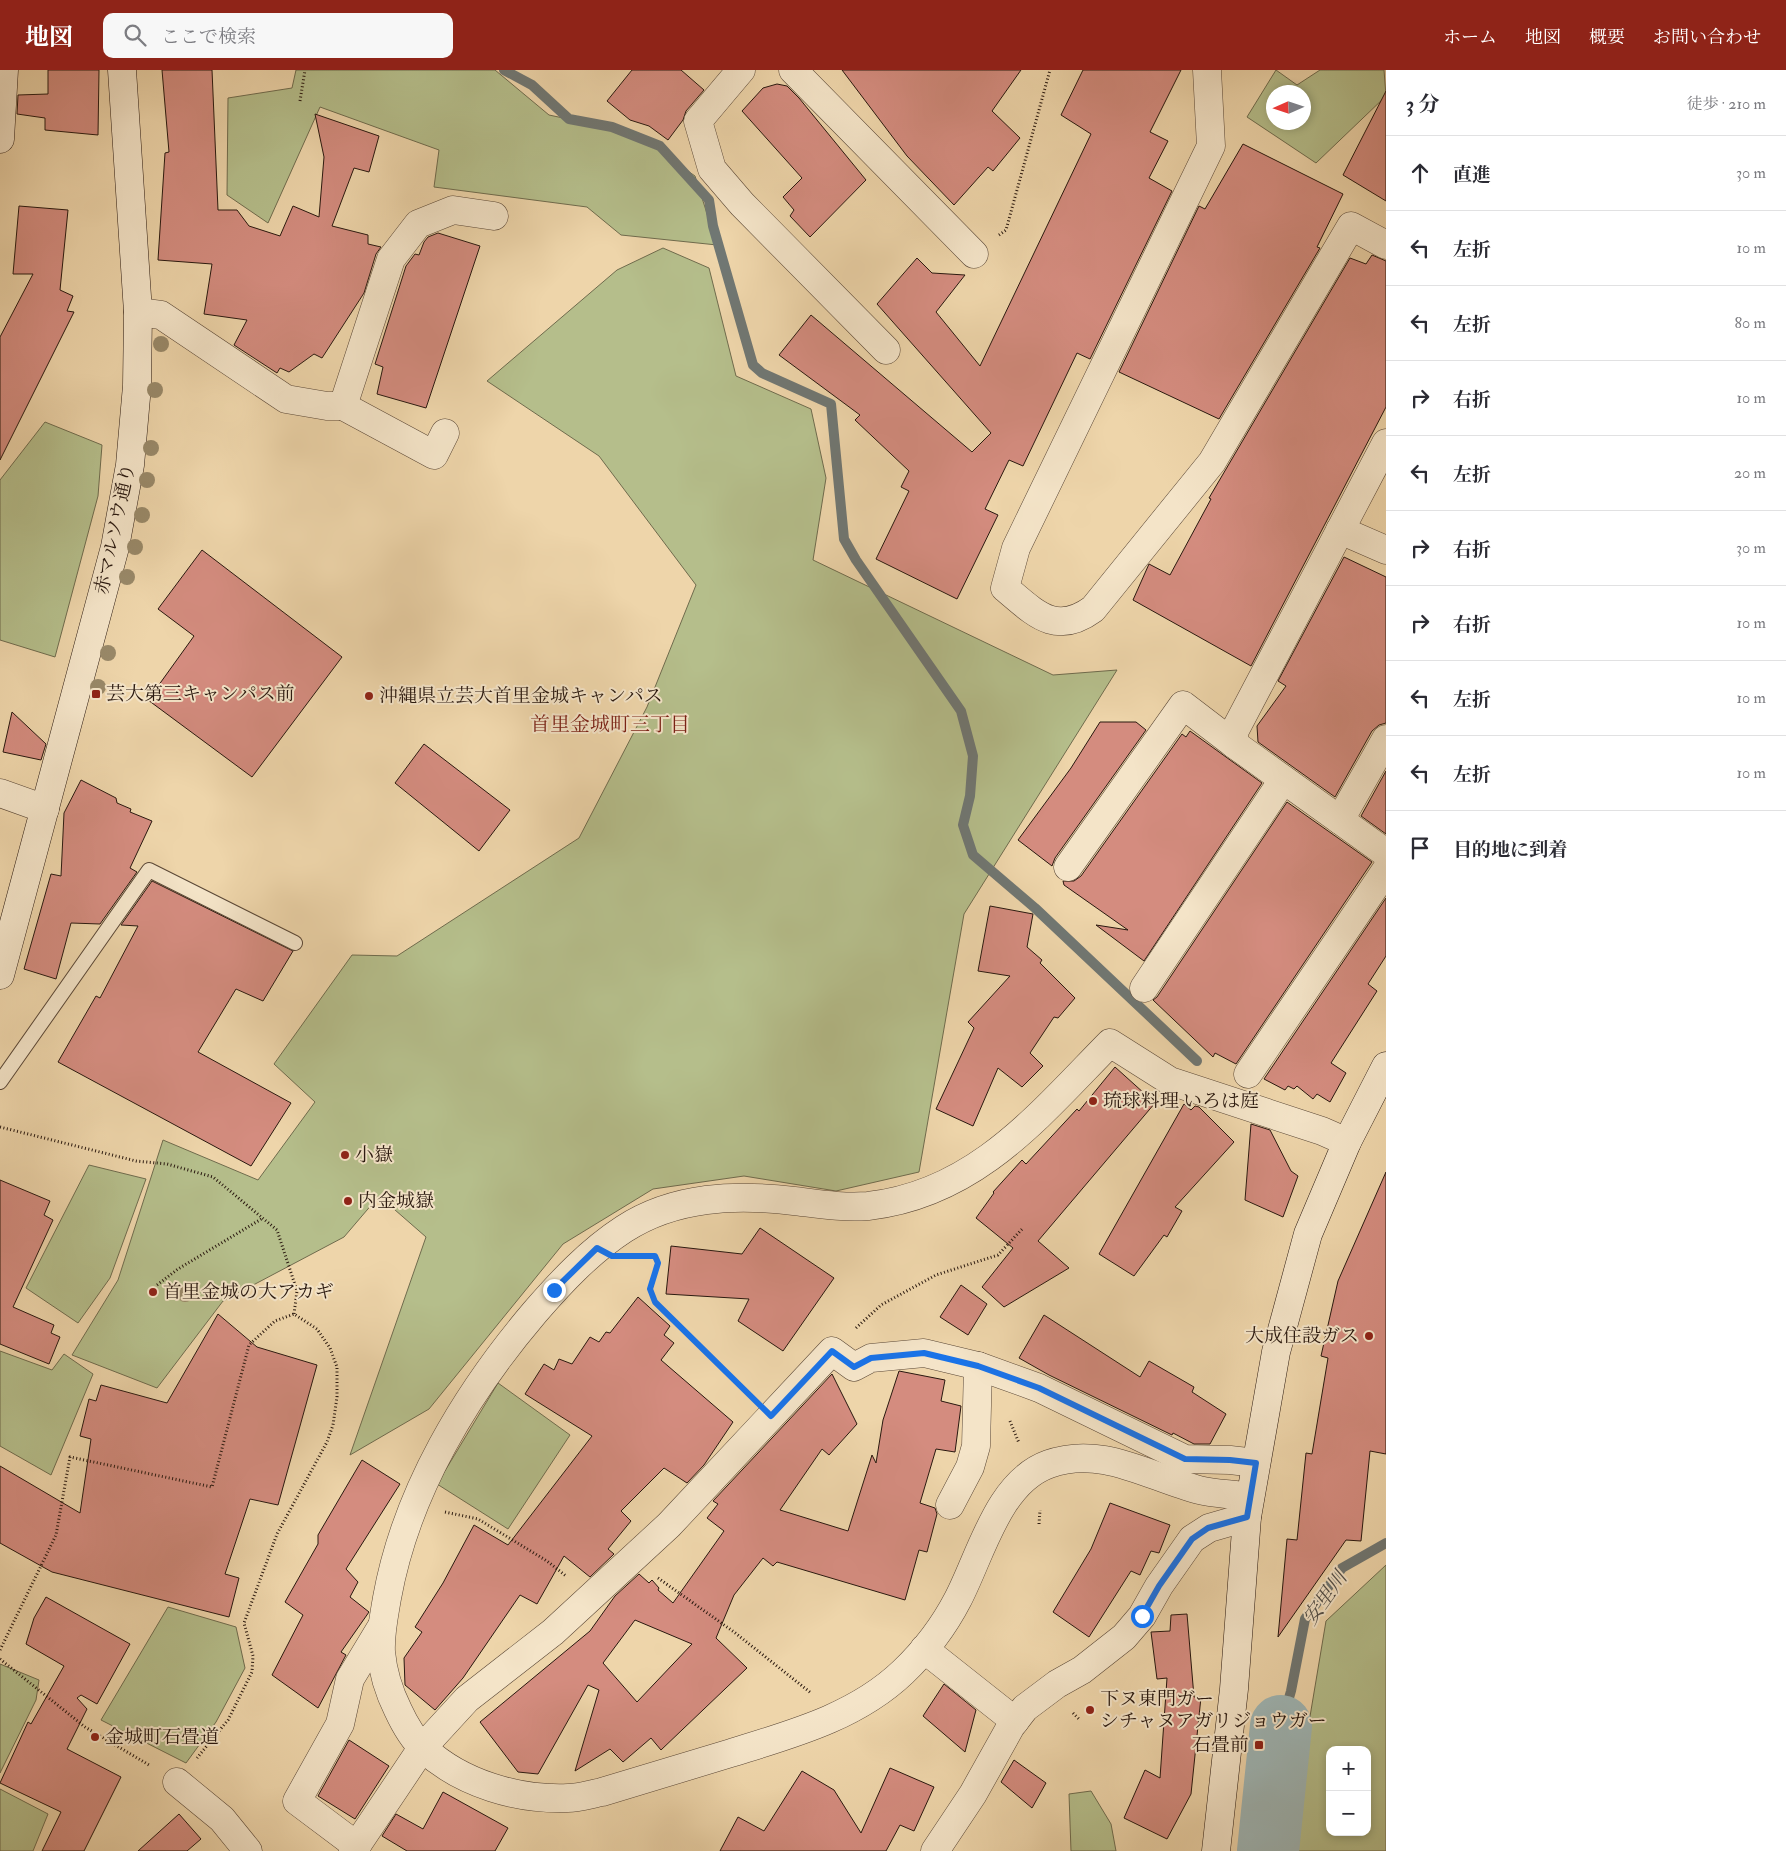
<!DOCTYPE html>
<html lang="ja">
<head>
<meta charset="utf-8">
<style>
	:root { --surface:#fff; --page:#f7f7f7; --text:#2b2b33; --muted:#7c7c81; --line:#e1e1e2; --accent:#8f2418 }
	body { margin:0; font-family:"IM FELL Double Pica","Noto Serif JP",serif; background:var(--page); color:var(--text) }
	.controls { position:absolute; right:15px; bottom:15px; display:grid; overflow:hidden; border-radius:10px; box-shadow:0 2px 8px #0003 }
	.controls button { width:45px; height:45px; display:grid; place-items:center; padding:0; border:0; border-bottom:1px solid var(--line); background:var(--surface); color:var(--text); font:25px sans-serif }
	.compass { position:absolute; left:1266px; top:15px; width:45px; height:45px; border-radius:50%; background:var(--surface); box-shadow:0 2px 8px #0003; rotate:267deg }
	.stop { position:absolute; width:15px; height:15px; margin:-11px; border:4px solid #1a73e8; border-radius:50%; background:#fff }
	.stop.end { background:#1a73e8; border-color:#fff; box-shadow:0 1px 5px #0008 }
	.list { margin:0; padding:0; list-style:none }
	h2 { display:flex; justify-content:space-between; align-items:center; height:65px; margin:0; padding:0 20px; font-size:21px }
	h2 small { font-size:16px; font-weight:400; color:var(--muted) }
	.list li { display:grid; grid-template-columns:32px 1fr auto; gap:15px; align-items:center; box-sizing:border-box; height:75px; padding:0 20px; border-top:1px solid var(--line) }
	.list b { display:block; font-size:19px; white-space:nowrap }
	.list em { font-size:16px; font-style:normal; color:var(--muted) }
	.icon { flex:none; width:28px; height:28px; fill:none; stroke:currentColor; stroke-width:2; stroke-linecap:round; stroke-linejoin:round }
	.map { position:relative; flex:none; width:1386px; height:1781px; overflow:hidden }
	header { display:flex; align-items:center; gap:30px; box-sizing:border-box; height:70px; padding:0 25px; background:var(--accent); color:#fff }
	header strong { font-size:24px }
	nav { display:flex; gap:28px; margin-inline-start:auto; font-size:18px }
	.search { width:350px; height:45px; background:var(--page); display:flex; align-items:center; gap:12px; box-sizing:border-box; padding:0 18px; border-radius:10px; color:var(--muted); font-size:19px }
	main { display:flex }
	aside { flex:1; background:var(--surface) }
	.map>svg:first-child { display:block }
	.green { fill:#b5be8b; stroke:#6f6b4d; fill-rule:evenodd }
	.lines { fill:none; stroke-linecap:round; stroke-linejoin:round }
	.stream { stroke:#707773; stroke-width:10 }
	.river { stroke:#9fb6b5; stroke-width:62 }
	.building { fill:#d48c7f; stroke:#29180f; fill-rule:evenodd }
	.lane-casing { stroke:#5a4736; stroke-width:16 }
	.street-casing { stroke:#5a4736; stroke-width:29 }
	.secondary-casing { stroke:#29180f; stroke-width:29 }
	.path { stroke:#29180f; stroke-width:3; stroke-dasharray:1 2.5; stroke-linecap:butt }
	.lane { stroke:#f4e4c8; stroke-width:14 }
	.street { stroke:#f4e4c8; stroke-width:28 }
	.secondary { stroke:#f4e4c8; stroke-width:28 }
	.tree { fill:#998969 }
	.route { stroke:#1a73e8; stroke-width:6 }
	.poi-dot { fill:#8f2418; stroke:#f4e4c8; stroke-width:2 }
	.labels { text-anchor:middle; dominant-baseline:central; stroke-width:4; stroke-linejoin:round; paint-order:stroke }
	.street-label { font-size:19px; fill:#29180f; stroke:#f4e4c8 }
	.poi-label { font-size:19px; fill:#29180f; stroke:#f4e4c8; text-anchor:start }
	.neighbourhood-label { font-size:20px; fill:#7a1f14; stroke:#f4e4c8 }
	.water-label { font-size:20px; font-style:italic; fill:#524f49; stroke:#f4e4c8 }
</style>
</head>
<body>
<header>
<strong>地図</strong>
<div class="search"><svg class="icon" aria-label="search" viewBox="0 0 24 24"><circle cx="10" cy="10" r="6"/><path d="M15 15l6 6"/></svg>ここで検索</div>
<nav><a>ホーム</a><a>地図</a><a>概要</a><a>お問い合わせ</a></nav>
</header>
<main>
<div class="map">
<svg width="1386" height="1781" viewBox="0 0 1386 1781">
	<rect width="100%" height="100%" fill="#eed5aa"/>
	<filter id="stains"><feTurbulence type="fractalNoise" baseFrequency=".004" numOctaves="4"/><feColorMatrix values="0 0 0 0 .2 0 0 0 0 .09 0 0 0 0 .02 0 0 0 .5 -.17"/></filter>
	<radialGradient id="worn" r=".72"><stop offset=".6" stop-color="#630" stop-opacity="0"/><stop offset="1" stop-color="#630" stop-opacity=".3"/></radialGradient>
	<!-- green -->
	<g class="green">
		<polygon points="296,0 495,0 549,45 634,63 695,106 717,175 621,165 587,137 434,117 439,80 320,37 268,153 227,125 228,28 292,18"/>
		<path d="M1276 0 1297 15 1320 0H1384L1386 26 1316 93 1247 47ZM1274 22H1304V52H1274Z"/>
		<polygon points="663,178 709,198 736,306 811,339 826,408 813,490 1053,605 1117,600 964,844 919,1102 836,1121 744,1106 653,1119 563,1174 429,1339 350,1385 426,1167 379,1126 344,1167 223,1231 157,1318 72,1285 118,1210 163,1070 258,1110 315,1032 274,994 352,885 397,886 579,768 647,637 696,515 599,386 487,311 617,200"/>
		<polygon points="45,352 102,375 98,426 55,587 0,570 0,410"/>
		<polygon points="89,1095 146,1109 110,1208 78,1253 26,1218"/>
		<polygon points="0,1281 52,1300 64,1284 93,1304 51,1405 0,1376"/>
		<polygon points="498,1313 570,1365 508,1459 437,1414"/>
		<path d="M1386 1495V1781H1291L1295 1736 1326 1551ZM1330 1680H1367V1762H1330Z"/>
		<polygon points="168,1537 236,1557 245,1598 216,1652 186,1693 101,1650"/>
		<polygon points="0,1594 39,1610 36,1630 0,1703"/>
		<polygon points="0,1719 48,1744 33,1781 0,1781"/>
		<polygon points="1091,1721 1111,1754 1116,1781 1071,1781 1069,1724"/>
	</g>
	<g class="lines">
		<!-- stream -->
		<g class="stream">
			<polyline points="504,0 532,15 569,49 612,57 660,76 709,130 713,156 753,295 762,303 831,334 844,469 856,490 961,641 973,686 970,726 963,755 973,785 1035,838 1197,991"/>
			<polyline points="1281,1656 1291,1621 1305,1549 1342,1498 1386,1473"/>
		</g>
		<!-- river -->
		<polyline class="river" points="1268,1781 1281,1656"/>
	</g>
	<!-- building -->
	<g class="building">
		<polygon points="48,0 99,0 98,65 45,60 45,48 17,44 18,25 48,24"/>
		<polygon points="162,0 212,0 218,140 237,140 249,156 280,166 293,136 319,147 324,87 315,44 379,66 369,102 354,98 332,156 368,165 368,174 381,177 376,184 364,223 322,288 314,284 289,302 280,298 277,303 234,275 247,250 204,244 212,194 158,190 165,83 169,82"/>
		<polygon points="632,0 681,0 704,20 686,41 683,50 668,70 649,56 630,50 607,31"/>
		<polygon points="842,0 1021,0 992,41 1020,68 993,101 988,97 954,135 907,86"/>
		<polygon points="1083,0 1181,0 1150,62 1168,71 1149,108 1172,121 1090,289 1077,283 1023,396 1009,390 985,439 998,445 957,529 876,489 909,421 901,417 909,401 855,350 860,345 779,285 811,245 972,382 991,363 877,234 917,188 932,203 965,205 936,242 980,296 1091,64 1061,45"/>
		<polygon points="777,14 787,16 799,28 866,110 810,167 790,146 794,140 783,127 802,108 742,41 763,18"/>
		<polygon points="1386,21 1386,131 1343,105"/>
		<polygon points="1243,74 1343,124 1317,177 1320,178 1219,349 1119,302 1199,136 1205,139"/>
		<polygon points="19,136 68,140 60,220 73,226 67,241 74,242 0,390 0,267 33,204 13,204"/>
		<polygon points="438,163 480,176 426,338 377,324 383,297 375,294 406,196 415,184 419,185 424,172 428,167"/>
		<polygon points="1372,185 1386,191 1386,337 1251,596 1133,530 1149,494 1170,505 1211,429 1209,428 1350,188 1366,194"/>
		<polygon points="202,480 342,587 252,707 148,630 194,566 158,539"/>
		<polygon points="1344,487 1386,507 1386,653 1379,655 1372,661 1335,727 1258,672 1257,656 1286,616 1278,611"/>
		<polygon points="12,642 46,674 41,690 3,682"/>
		<polygon points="1100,652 1136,652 1146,660 1055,788 1052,796 1018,770 1071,698"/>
		<polygon points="1190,661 1262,713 1144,891 1096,855 1128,860 1064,815 1063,811 1074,811 1081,806 1182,664 1186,667"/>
		<polygon points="424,674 510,740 479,781 395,713"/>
		<polygon points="1386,701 1386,764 1361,746"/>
		<polygon points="81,710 116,728 117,733 131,739 130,742 152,751 130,798 137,802 100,854 71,853 56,909 24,899 51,804 61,806 64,743"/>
		<polygon points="1287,732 1372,792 1236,994 1215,983 1213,987 1153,930 1157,927"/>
		<polygon points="152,811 293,881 263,931 236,919 198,982 291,1033 251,1096 58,992 96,926 100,928 138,856 121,855"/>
		<polygon points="1386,828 1386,886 1368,914 1377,921 1331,993 1346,1003 1330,1032 1317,1024 1313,1029 1297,1016 1294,1019 1288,1016 1285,1020 1264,1009"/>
		<polygon points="990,836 1033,844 1027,877 1042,890 1040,893 1075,928 1058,948 1054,947 1030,983 1043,996 1022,1017 998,998 973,1056 936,1039 974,958 968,952 1010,906 978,901"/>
		<polygon points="1115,997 1155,1033 1038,1171 1069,1198 1004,1237 982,1217 1013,1178 976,1148 994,1123 993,1122 1022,1090 1026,1094 1077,1039 1079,1041"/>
		<polygon points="1184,1034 1191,1040 1195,1036 1199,1037 1234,1072 1175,1137 1182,1141 1167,1167 1164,1165 1134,1206 1099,1184"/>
		<polygon points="1251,1054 1270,1060 1291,1101 1298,1106 1283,1147 1245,1130"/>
		<polygon points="1386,1102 1386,1384 1370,1381 1361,1471 1346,1470 1278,1567 1287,1469 1297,1470 1306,1383 1312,1384 1328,1288 1321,1286 1338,1211"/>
		<polygon points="0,1110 50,1131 44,1145 53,1150 13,1237 54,1255 51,1263 60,1267 49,1294 0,1274"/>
		<polygon points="760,1158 834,1208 783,1281 738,1251 749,1229 666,1224 671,1176 742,1184"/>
		<polygon points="961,1215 987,1234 968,1265 940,1247"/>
		<polygon points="638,1227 670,1256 664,1265 674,1273 661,1290 733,1352 704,1395 687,1413 664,1398 621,1441 631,1451 608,1479 614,1484 590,1507 564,1486 537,1534 520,1525 463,1608 435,1640 405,1615 404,1588 422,1562 415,1557 443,1513 474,1455 508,1475 592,1366 525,1324 544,1294 554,1300 559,1289 572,1294 590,1267 599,1272 606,1262 610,1263"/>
		<polygon points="218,1244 257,1277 317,1295 278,1435 250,1429 225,1504 239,1508 229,1547 52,1502 0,1473 0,1396 80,1443 91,1369 80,1366 89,1329 96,1331 101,1315 167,1333"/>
		<polygon points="1044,1245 1140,1307 1149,1291 1194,1317 1192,1322 1226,1344 1210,1374 1194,1374 1173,1363 1172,1365 1049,1305 1019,1288"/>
		<path d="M899 1301 945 1310 941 1331 961 1336 955 1382 936 1379 920 1433 935 1438 937 1444 927 1482 919 1480 905 1530 777 1492 773 1496 763 1488 734 1525 716 1568 747 1598 661 1680 651 1668 623 1692 610 1679 575 1701 599 1620 588 1615 538 1704 518 1702 480 1652 590 1561 615 1526 639 1504 649 1513 652 1510 659 1518 658 1520 673 1533 724 1461 707 1448 718 1434 713 1431 832 1304 857 1354 829 1385 822 1379 780 1440 848 1461 872 1385 876 1393 883 1350ZM635 1550 692 1574 637 1632 603 1593Z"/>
		<polygon points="362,1390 400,1414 346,1499 358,1512 350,1527 369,1542 341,1582 346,1585 318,1638 272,1605 303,1545 285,1532 318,1474 318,1465"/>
		<polygon points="1110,1433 1170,1455 1159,1483 1151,1481 1140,1505 1131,1501 1089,1567 1053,1542 1091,1479"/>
		<polygon points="46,1527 130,1574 97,1634 81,1625 77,1628 87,1639 67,1679 121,1707 84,1781 42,1781 61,1742 0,1713 28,1652 31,1654 64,1596 26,1574 34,1548"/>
		<polygon points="1187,1544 1194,1627 1201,1627 1191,1724 1167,1769 1124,1748 1145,1700 1160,1708 1167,1608 1157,1609 1151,1562 1170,1561 1171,1545"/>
		<polygon points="944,1614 976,1640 965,1682 923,1646"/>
		<polygon points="349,1670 389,1696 355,1749 318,1726"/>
		<polygon points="1014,1690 1046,1713 1032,1738 1001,1712"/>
		<polygon points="890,1698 934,1717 914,1761 900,1755 886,1781 720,1781 738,1747 764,1761 802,1701 834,1720 861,1763"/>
		<polygon points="443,1722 508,1758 495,1781 407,1781 382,1766 396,1744 423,1759"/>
		<polygon points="179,1744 201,1769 187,1781 138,1781"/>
	</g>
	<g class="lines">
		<defs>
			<polyline id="lane" points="0,1012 149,800 295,873"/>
			<g id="street">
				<polyline points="741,0 698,51 712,99 742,134 886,280"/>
				<polyline points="793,0 974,184"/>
				<path d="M1207 0 1211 76 1016 478 1005 518C1034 542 1055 567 1093 539L1212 392 1351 156 1386 175"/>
				<polyline points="138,242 161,245 286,329 327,336 343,336 391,189 418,154 453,140 494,146"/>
				<polyline points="343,336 434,385 445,363"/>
				<polyline points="1386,373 1234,662 1234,674 1386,783"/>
				<polyline points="1340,460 1386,480"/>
				<polyline points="0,723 45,739"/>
				<polyline points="1340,750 1386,669"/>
				<polyline points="1068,797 1183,635 1234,674"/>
				<polyline points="1144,918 1283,710"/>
				<polyline points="1248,1004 1386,800"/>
				<path d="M1250 1427C1234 1424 1215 1424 1199 1420 1149 1407 1102 1375 1049 1394 998 1412 981 1485 958 1529 944 1556 925 1581 903 1602 856 1647 792 1664 731 1683 688 1696 645 1709 602 1722 591 1724 579 1728 568 1728 518 1730 462 1714 424 1679 413 1669 404 1653 398 1640 388 1620 383 1604 381 1582 380 1564 384 1546 387 1528 406 1422 466 1323 535 1242 561 1212 590 1181 624 1159 675 1126 736 1124 794 1131 819 1134 843 1138 868 1136 976 1124 1039 1045 1110 973L1170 1011 1322 1061 1347 1072"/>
				<polyline points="950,1435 970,1397 976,1376 978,1296"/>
				<polyline points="924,1579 1015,1651"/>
				<polyline points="177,1712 222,1749 248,1781"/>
				<polyline points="357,1776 297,1731 340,1654 350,1609 382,1556"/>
				<polyline points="353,1781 422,1678 467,1629 553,1562 669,1455 832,1281 854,1297 871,1288 924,1283 978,1296 1039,1318 1185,1389 1230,1390 1256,1393"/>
				<polyline points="935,1781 973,1724 1011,1656 1025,1638 1057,1614 1082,1600 1124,1567 1142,1546 1159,1516 1192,1469 1209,1458 1247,1447"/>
			</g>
			<g id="secondary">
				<polyline points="0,69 4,0"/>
				<polyline points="0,905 115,477 130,395 137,316 138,242 122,0"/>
				<polyline points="1216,1781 1234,1619 1247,1447 1276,1282 1308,1164 1347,1072 1386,996"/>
			</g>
		</defs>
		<!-- lane casing -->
		<use href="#lane" class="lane-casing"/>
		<!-- street casing -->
		<use href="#street" class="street-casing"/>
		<!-- secondary casing -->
		<use href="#secondary" class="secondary-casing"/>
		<!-- path -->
		<g class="path">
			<polyline points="300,31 305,0"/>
			<polyline points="999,165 1006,160 1050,0"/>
			<polyline points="0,1057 136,1091 167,1094 213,1107 277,1160 297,1221 294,1244"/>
			<polyline points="644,1186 655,1186 658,1193 651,1219 655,1232 749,1324"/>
			<polyline points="157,1215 178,1199 263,1148"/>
			<polyline points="856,1258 881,1235 936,1205 998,1185 1023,1158"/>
			<polyline points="1010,1351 1019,1373"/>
			<polyline points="445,1442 478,1449 547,1491 566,1506"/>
			<polyline points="1039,1454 1040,1440"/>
			<polyline points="658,1508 734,1562 811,1623"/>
			<polyline points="0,1580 56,1465 70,1387 212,1417 249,1275 275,1251 294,1244 317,1259 330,1278 337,1297 337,1327 333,1355 327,1372 277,1464 244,1553 253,1586 252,1602 228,1650 197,1688"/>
			<polyline points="0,1589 85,1657 149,1695"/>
			<polyline points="1073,1643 1080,1650"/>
		</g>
		<!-- lane -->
		<use href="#lane" class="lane"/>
		<!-- street -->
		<use href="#street" class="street"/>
		<!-- secondary -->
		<use href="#secondary" class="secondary"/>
	</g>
	<!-- trees -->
	<g class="tree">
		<circle cx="161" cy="274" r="8"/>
		<circle cx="155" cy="320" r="8"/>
		<circle cx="151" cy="378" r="8"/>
		<circle cx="147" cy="410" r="8"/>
		<circle cx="142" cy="445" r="8"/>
		<circle cx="135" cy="477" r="8"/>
		<circle cx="127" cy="507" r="8"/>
		<circle cx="108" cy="583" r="8"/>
		<circle cx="98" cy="617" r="8"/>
		<circle cx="185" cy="1224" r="8"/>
	</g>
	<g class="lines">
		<!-- route -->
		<polyline class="route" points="554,1220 597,1178 612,1186 655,1186 658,1193 650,1219 655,1232 771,1346 832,1281 854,1297 871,1288 924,1283 978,1296 1039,1318 1185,1389 1230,1390 1256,1393 1247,1447 1208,1458 1192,1469 1159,1516 1142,1546"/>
	</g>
	<!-- markers -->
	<g class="poi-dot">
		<rect x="91" y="619" width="10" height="10" rx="2.5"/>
		<circle cx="369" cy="626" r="5"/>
		<circle cx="1093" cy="1031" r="5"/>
		<circle cx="345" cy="1085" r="5"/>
		<circle cx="348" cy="1131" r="5"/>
		<circle cx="153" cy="1222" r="5"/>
		<circle cx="1369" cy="1266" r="5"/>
		<circle cx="1090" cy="1640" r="5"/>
		<circle cx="95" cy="1667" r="5"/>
		<rect x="1254" y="1670" width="10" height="10" rx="2.5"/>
	</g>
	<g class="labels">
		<!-- street labels -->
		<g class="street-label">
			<text transform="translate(115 459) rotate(-78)">赤マルソウ通り</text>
		</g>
		<!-- poi labels -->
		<g class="poi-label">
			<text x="106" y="624">芸大第三キャンパス前</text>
			<text x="379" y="626">沖縄県立芸大首里金城キャンパス</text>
			<text x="1103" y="1031">琉球料理 いろは庭</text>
			<text x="355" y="1085">小嶽</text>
			<text x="358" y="1131">内金城嶽</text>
			<text x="163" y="1222">首里金城の大アカギ</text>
			<text x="1359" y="1266" text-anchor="end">大成住設ガス</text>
			<text x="1100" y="1629">下ヌ東門ガー<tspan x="1100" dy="22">シチャヌアガリジョウガー</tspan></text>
			<text x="105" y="1667">金城町石畳道</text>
			<text x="1249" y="1675" text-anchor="end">石畳前</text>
		</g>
		<!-- neighbourhood labels -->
		<g class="neighbourhood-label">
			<text x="610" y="654">首里金城町三丁目</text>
		</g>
		<!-- water labels -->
		<g class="water-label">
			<text transform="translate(1325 1528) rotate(-55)">安里川</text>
		</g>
	</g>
	<rect width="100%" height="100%" filter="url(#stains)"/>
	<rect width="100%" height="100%" fill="url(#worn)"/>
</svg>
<div class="controls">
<button>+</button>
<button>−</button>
</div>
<svg class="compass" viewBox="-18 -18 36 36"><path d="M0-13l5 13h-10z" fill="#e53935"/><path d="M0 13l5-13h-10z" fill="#7c7c81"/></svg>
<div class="stop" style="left:1142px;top:1546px"></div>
<div class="stop end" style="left:554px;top:1220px"></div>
</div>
<aside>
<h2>3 分<small>徒歩 · 210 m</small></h2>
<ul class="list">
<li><svg class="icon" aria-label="ahead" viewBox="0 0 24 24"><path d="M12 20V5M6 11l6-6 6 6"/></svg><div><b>直進</b></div><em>30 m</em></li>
<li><svg class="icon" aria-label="left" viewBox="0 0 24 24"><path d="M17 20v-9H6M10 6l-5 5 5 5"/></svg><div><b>左折</b></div><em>10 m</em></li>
<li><svg class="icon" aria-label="left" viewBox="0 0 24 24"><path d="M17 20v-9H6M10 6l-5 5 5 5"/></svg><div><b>左折</b></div><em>80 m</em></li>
<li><svg class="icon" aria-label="right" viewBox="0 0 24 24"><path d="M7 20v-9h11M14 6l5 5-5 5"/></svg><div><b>右折</b></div><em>10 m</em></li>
<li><svg class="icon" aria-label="left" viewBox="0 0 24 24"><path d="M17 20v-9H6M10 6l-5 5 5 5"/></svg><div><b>左折</b></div><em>20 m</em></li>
<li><svg class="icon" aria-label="right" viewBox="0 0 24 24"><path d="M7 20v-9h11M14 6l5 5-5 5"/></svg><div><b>右折</b></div><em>30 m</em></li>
<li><svg class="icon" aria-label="right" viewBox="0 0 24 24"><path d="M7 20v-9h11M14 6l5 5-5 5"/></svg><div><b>右折</b></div><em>10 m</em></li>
<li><svg class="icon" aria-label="left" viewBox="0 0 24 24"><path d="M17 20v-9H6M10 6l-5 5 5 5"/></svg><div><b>左折</b></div><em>10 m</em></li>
<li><svg class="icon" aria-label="left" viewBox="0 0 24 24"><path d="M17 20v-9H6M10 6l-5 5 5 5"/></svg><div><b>左折</b></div><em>10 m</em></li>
<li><svg class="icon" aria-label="arrive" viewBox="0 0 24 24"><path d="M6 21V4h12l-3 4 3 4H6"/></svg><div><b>目的地に到着</b></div></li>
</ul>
</aside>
</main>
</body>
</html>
